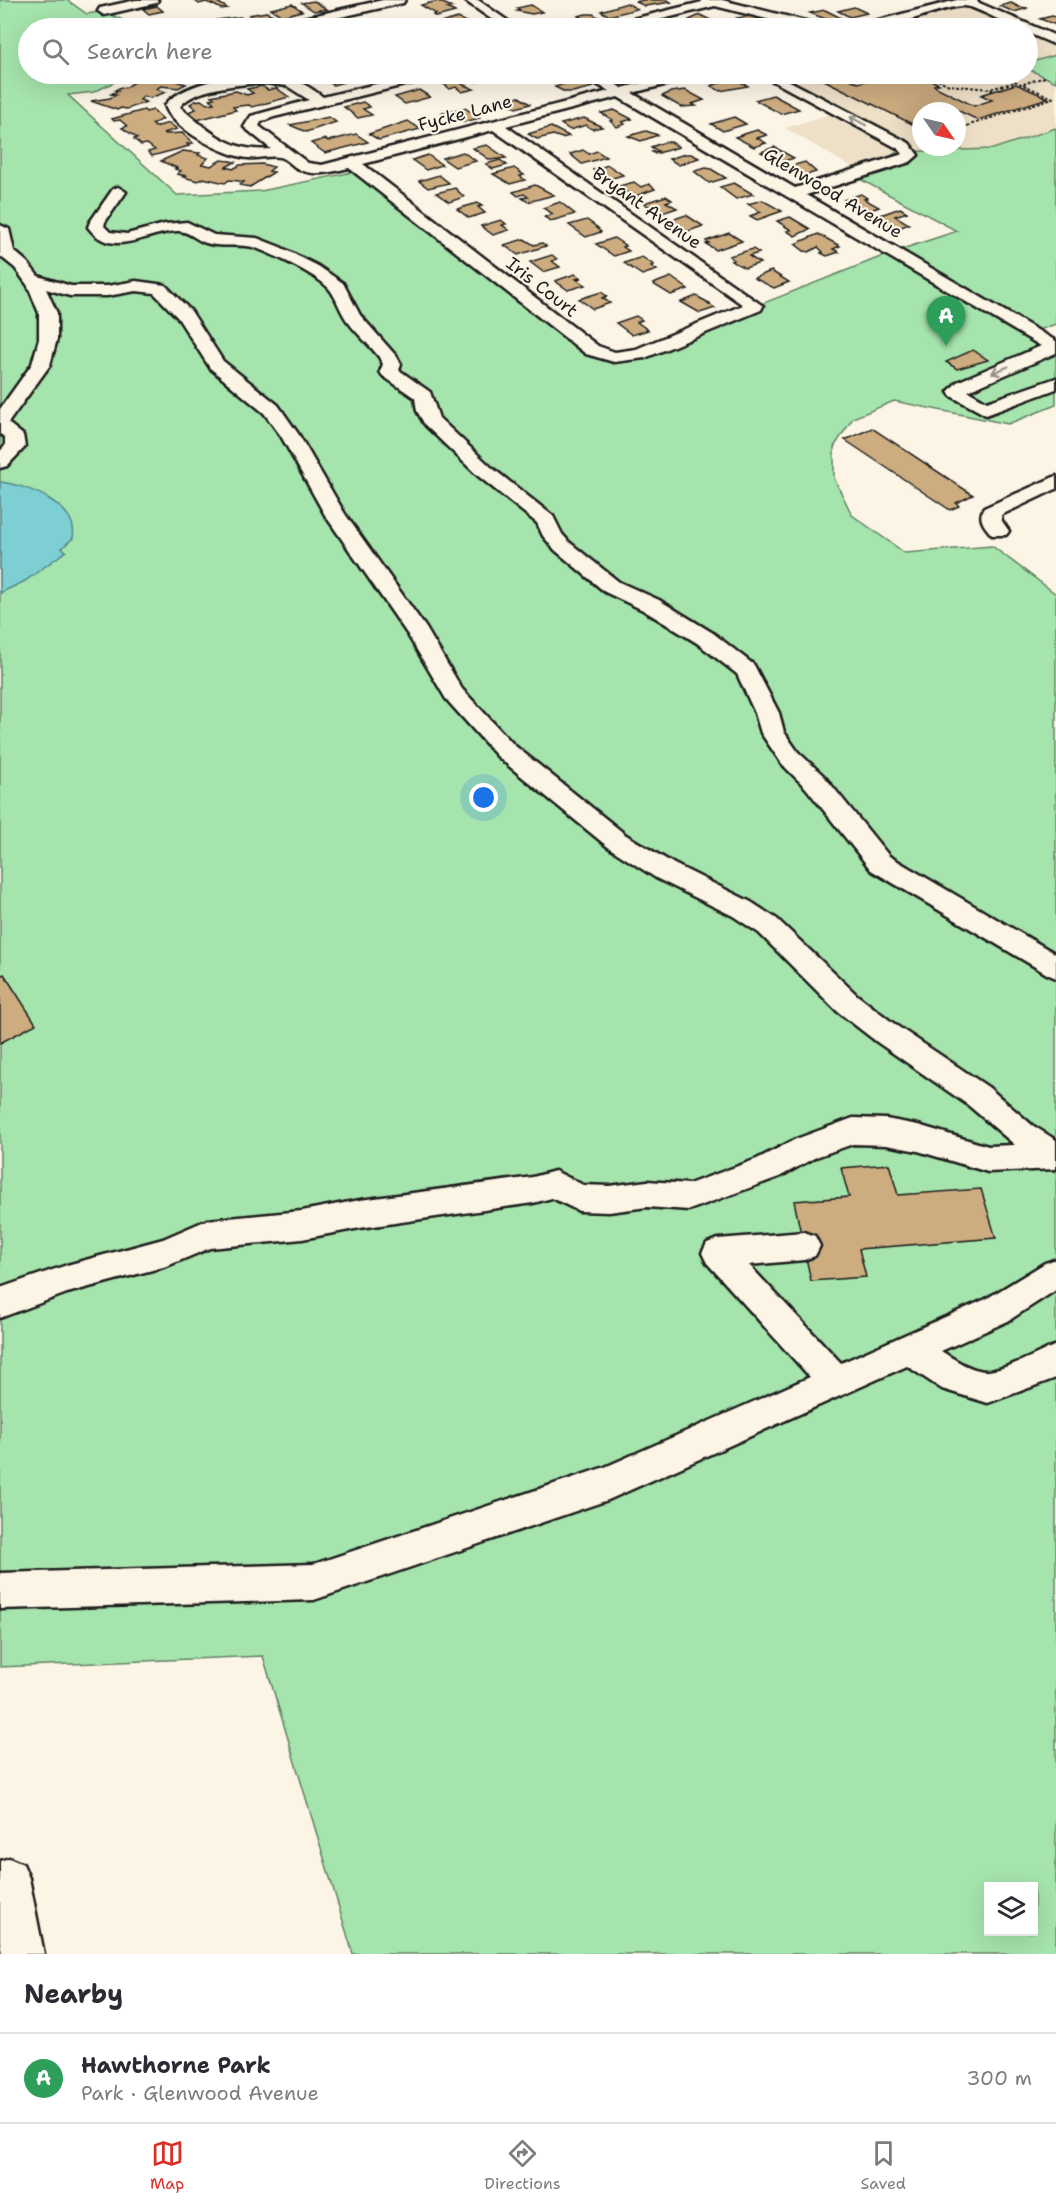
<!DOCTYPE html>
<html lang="en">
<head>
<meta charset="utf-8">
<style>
	:root { --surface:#fff; --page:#f2f2f3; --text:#2b2b33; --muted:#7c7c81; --line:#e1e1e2; --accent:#d93025 }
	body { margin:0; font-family:"Shantell Sans",sans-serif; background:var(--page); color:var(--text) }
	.controls { position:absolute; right:18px; bottom:18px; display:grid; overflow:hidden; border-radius:0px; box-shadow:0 6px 24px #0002 }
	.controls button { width:54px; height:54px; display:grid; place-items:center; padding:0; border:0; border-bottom:2px solid var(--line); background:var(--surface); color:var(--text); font:30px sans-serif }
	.compass { position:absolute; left:912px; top:102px; width:54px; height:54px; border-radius:50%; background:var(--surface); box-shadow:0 6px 24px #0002; rotate:124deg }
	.you { position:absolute; left:484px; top:798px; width:21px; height:21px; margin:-15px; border:4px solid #fff; border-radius:50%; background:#1a73e8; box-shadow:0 0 0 9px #1a73e833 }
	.badge { display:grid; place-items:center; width:39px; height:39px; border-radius:50%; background:var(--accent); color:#fff; font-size:20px; font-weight:700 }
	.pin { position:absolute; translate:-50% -50px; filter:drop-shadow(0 2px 3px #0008) }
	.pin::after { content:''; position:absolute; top:32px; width:21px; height:18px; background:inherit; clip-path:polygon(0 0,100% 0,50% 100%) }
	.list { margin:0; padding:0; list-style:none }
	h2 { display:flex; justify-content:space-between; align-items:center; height:78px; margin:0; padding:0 24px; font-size:26px }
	h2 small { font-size:20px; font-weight:400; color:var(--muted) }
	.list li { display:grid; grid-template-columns:39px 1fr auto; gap:18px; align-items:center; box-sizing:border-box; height:90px; padding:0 24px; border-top:2px solid var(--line) }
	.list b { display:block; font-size:22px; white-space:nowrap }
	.list p { margin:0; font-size:20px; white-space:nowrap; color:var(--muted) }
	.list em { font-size:20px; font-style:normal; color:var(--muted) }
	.icon { flex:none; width:33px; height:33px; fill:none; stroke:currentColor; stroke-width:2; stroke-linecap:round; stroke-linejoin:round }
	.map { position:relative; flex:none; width:1056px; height:1954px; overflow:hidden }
	.search { position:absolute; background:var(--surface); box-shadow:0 6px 24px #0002; left:18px; right:18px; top:18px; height:66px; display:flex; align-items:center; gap:15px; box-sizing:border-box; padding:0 21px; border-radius:33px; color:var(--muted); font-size:22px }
	.sheet { height:168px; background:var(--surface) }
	nav { display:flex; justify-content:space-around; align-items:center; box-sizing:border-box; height:84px; border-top:2px solid var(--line); background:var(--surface); font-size:16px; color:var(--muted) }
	nav a { display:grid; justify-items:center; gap:3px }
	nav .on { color:var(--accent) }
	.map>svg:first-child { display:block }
	.built { fill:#eedfc7; fill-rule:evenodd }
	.green { fill:#a5e4ac; stroke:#608064; stroke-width:1.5; fill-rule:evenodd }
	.water { fill:#7dcfd4; stroke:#56878a; stroke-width:1.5 }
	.building { fill:#cdac80; stroke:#1c1c1c; stroke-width:1.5 }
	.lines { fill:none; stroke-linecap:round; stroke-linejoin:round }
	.minor-casing { stroke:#1c1c1c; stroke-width:5 }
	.path { stroke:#1c1c1c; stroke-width:2; stroke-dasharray:3 2; stroke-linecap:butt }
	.minor { fill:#fcf5e5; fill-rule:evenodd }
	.oneway { stroke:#97938b }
	.labels { text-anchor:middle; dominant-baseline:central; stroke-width:4.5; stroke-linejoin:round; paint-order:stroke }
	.far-street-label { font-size:18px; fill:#1c1c1c; stroke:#fcf5e5 }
</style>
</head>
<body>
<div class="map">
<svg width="1056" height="1954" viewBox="0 0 1056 1954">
	<rect width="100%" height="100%" fill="#fcf5e5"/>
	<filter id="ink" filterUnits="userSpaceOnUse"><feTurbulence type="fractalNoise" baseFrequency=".0167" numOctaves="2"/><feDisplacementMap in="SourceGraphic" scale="12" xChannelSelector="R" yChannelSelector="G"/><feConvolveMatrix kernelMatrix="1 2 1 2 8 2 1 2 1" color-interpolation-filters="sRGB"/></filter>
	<g filter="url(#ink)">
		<!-- built -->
		<g class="built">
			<polygon points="966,2 1027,28 864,28"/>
			<path d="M1028 29 1056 41V128L993 149 896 152 889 159 855 169 785 128 840 111 767 74H1028ZM921 111H957V147H921Z"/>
		</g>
		<!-- green -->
		<g class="green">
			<path d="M0 0H67L87 14 104 11 139 28H28V74H131L94 92 68 95 177 195 261 191 362 170 592 350 627 357 893 252 957 231 856 177 889 159 896 152 993 149 1056 128V324L1031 333 1056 348V405L1008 424 894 401 853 418 834 447V478L852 515 905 553 992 546 1056 594V1954H353L263 1656 0 1667ZM988 1886H1034V1932H988Z"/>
			<polygon points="1056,55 1056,82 1028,69 1028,63"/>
		</g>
		<!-- water -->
		<path class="water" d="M0 482C27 485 79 505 73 538L62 548 66 551 25 581 0 593Z"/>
		<!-- building -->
		<g class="building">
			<polygon points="194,0 214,0 227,8 221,9 214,5 206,2 199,4"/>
			<polygon points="643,0 667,0 671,2 645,6 636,2"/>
			<polygon points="314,1 327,9 314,11 302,3"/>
			<polygon points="438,1 452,7 447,8 455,12 436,17 433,15 436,14 421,5"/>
			<polygon points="627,3 637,9 609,16 601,11"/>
			<polygon points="1011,3 1019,7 1028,8 1014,12 1000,6"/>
			<polygon points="292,4 302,11 282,16 271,9"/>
			<polygon points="531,5 542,12 532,14 517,11 520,10 517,8"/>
			<polygon points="157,6 163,11 149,14 143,9"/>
			<polygon points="854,7 867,13 850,17 838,11"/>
			<polygon points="825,10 841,18 838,18 846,22 831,26 822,22 828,20 810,13"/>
			<polygon points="266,12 275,16 272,17 276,19 271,20 273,22 260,22 249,15"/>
			<polygon points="586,14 593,14 601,19 589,22 578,16"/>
			<polygon points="700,15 717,23 700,25 689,20"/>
			<polygon points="751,16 763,21 750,25 737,18"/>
			<polygon points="1052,16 1056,17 1056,25 1040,19"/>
			<polygon points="240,17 250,23 227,26 217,20"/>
			<polygon points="345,18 357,26 342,28 332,22"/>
			<polygon points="458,18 473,26 440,28 442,28 436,24"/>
			<polygon points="569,18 579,24 568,27 558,22"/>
			<polygon points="684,22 696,28 676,28 670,25"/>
			<polygon points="215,23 223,28 195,28"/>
			<polygon points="174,74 232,74 207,78 196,74 193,75 196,77 183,80"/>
			<polygon points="342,74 347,74 355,79 333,85 323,78"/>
			<polygon points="473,74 481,74 489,79 476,82 466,75"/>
			<polygon points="812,74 871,74 850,79 858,83 886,76 882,74 919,74 939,84 934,85 936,87 974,106 992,100 981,95 1016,84 1048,98 978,120 957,110 921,111 921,121 912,124"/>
			<polygon points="158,76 186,84 178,88 161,86 156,89 166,92 150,98 144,96 140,100 146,102 127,109 121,108 117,110 91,101 110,98 116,95 111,94 118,91 115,90 121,87 125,88 139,79"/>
			<polygon points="559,76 566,80 553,84 546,79"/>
			<polygon points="733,78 748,86 720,91 711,86"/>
			<polygon points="456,80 464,85 474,89 462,92 456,87 450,89 442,83"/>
			<polygon points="572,81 580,84 585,82 593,87 573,92 565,92 555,87"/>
			<polygon points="262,86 268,90 276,88 289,97 252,107 249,105 239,106 233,107 236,110 197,120 188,112 196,109 190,104 195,101 201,100 207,104 214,103 210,99 214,98 211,96 236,91 247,95 253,93 247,89"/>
			<polygon points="419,90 430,97 405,104 395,97"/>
			<polygon points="685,90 704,100 692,104 696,106 681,107 662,96 671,92"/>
			<polygon points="773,95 799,109 781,114 755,100"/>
			<polygon points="519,97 530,104 516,108 505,100"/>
			<polygon points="363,102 370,107 363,109 372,115 358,118 344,107"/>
			<polygon points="465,108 480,118 464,122 456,117 447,117 442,113"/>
			<polygon points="144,110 146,112 153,110 163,119 152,124 155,127 169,123 177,129 164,133 166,134 182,133 193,143 187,144 189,146 152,156 148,152 155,150 147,144 141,145 134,139 137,138 122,128 127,126 120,120 114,121 112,119"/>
			<polygon points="614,110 632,119 622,122 625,124 617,127 610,121 613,120 601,113"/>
			<polygon points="329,117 336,122 306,132 290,125"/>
			<polygon points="734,117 746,124 723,131 711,124"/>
			<polygon points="584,118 602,127 592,129 586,125 570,130 561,124"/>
			<polygon points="408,121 420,129 379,140 369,134"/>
			<polygon points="551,127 569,136 562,138 553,135 537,139 528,134"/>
			<polygon points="757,130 767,135 757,138 766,143 754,147 735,137"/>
			<polygon points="646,131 658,135 641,141 628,136"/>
			<polygon points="356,134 368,142 325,153 311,143 325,139 328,141"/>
			<polygon points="665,142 671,142 679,147 655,154 652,152 658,151 651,147"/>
			<polygon points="487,145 506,158 490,160 473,148"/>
			<polygon points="774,147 794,158 781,162 761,152"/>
			<polygon points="583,150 589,154 597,151 606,157 582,164 570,154"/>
			<polygon points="183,151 200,153 198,155 208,158 202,164 211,166 221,160 230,161 235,162 226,167 233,169 240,165 262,164 274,167 269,171 274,172 250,187 240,185 244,182 239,181 229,180 225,183 203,178 198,181 183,177 186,176 177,174 181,171 175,169 177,168 161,161"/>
			<polygon points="463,152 476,161 455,167 442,158"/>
			<polygon points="685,154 691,154 699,158 679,165 669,159"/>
			<polygon points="428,155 442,165 426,170 412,160"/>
			<polygon points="500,160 507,165 493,169 486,164"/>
			<polygon points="805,162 816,172 803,176 788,167"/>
			<polygon points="608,165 623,175 606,180 593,170"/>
			<polygon points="514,168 524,175 520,176 525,180 510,184 493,174"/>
			<polygon points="706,168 711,169 726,178 709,183 694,171"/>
			<polygon points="439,175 449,183 428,188 419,181"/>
			<polygon points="634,182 641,187 649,184 655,189 633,197 619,186"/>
			<polygon points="734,183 753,194 736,199 720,187"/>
			<polygon points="535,185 554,195 528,202 522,198 528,197 524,194 518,196 513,192"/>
			<polygon points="455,188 464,197 449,202 436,193"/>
			<polygon points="861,194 867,198 864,199 879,207 865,212 844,200"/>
			<polygon points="666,196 672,200 666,202 677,208 659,214 644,203"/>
			<polygon points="762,200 782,211 757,220 750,216 761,212 748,204"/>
			<polygon points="560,202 575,214 551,221 544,217 553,214 543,208"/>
			<polygon points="477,203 482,206 478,207 485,213 469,218 457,209"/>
			<polygon points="900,208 907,212 895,216 909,224 896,229 875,217"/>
			<polygon points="686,215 703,226 686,232 671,220"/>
			<polygon points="790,217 810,229 795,236 787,231 791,230 777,221"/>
			<polygon points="501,220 506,224 502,225 509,230 493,235 481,226"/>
			<polygon points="587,220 598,228 596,228 601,232 586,237 569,225"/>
			<polygon points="729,233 742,241 716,250 706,244 709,243 706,241"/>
			<polygon points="818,234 840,246 833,249 839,252 827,256 821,253 823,252 818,247 809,252 804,251 795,244"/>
			<polygon points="614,238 626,246 623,247 629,251 614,256 596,244"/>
			<polygon points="524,239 534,245 542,243 546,246 518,255 504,245"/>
			<polygon points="753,249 759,253 749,256 760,263 745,268 731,261 734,260 729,256"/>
			<polygon points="552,255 557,259 552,261 560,267 543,272 530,262"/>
			<polygon points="642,257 654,265 651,266 657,270 642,275 624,263"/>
			<polygon points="771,271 789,282 774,288 754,278"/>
			<polygon points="575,274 581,278 576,279 585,285 568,290 555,281"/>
			<polygon points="671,277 688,289 671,295 653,284"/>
			<polygon points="601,292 607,296 602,298 610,303 593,309 579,299"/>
			<polygon points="696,296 711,304 709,304 715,308 700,313 681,302"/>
			<polygon points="636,316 642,320 637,322 648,330 632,335 616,323"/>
			<polygon points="973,350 988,360 957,369 946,362"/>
			<polygon points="872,428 973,495 956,503 959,506 950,510 845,440"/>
			<polygon points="4,974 36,1024 0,1043 0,976"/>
			<polygon points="889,1164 898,1195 981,1189 996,1238 859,1249 866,1277 811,1281 794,1201 849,1197 841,1168"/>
		</g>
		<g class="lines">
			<defs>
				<g id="minor">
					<polygon points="136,0 158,0 156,3 104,15 98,11 100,8"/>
					<polygon points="383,0 405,0 403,3 292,28 271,28 272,25"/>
					<polygon points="464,0 478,0 518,28 504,28"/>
					<polygon points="701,0 722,0 821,25 822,28 803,28 715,6 626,28 607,28 608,25 702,2"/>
					<path d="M957 0H978L977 2 1056 36V45L1028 33V28C1006 28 978 5 962 6 927 10 893 32 858 28L859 25Z"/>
					<path d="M417 74H439L437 77 274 117 261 122 259 126 308 163 322 165 609 91 584 77 583 74H598L622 88 677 74H697L696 77 632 93 795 188 903 154 899 149 760 74H776L909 143 918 155 910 162 806 195 1056 341V353L968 391 987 402 1056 378V389L986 415 951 396 948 392 957 382 1041 346 618 97 506 126 763 306 761 310 645 358 614 362 586 354 349 168C331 172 312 178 295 167 291 164 285 158 280 157 270 155 258 159 248 158 225 156 171 128 165 105 185 80 251 71 281 76 297 79 310 87 323 97ZM265 83 287 86 309 100 251 116 244 127 271 149C232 153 208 131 180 107 192 88 243 84 265 83ZM493 130 743 305 636 349 615 352 598 346 363 164Z"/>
					<path d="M118 187 126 192 105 222 104 226 110 232 127 234 165 224 187 222 214 235 257 238 280 247 318 266 343 283 360 315 397 357 401 364 399 370 430 392 439 418 491 467 553 516 562 534 569 542 619 582 659 600 713 633 754 665 779 713 784 732 798 752 824 776 889 856 1056 954V978L1047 974 871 870 806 788 782 764 761 733 755 713 737 674 697 643 643 610 605 592 555 550 543 536 537 523 477 475 425 425 417 411 415 398 383 376 380 372 383 364 379 357C370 345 358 335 349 323 341 314 338 301 331 291 321 276 274 255 256 248 240 243 222 248 206 243 196 240 188 230 177 231 146 232 112 260 88 227L90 222 113 189Z"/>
					<polygon points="0,225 9,229 14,251 27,262 38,276 71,286 107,286 136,281 165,285 191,311 223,361 278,405 299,435 345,514 426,628 462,689 514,745 626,835 674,864 751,902 777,919 857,995 897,1026 988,1087 1032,1125 1056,1140 1056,1169 988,1172 918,1151 886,1145 853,1144 816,1157 779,1177 689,1210 647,1207 609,1212 579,1211 552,1198 533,1203 360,1228 302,1239 210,1248 167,1266 67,1293 0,1318 0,1288 67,1265 163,1239 207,1220 302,1211 360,1200 533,1177 555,1171 583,1185 609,1186 647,1181 689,1184 757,1159 796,1139 853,1118 886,1119 918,1125 988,1146 1015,1145 968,1105 877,1042 837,1011 759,933 733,916 656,878 608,847 498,757 446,699 408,635 325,515 281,436 264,413 210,368 178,318 154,293 136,291 107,296 70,296 46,289 57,313 57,339 50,365 8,423 23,435 25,447 7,466 0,468 0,451 5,446 5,437 0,434 0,409 32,364 39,339 39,313 28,286 15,268 0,256"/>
					<path d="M1056 476V489L1001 515 1002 521 1009 531 1006 535H992C985 527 977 518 984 508Z"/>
					<path d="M804 1232 815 1236 820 1246 815 1256 804 1260 749 1265 841 1363 986 1299 1045 1263 1056 1259V1290L1008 1321 941 1351C954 1359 972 1372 989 1371 1008 1369 1038 1353 1056 1345V1378L988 1403 942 1389 907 1366 608 1500 314 1600 0 1609V1573L314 1564 605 1467 810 1377 707 1263 702 1253 707 1243 718 1239Z"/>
					<polygon points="9,1858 23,1864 29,1878 44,1954 2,1954 0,1942 0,1861"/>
				</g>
			</defs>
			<!-- minor casing -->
			<use href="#minor" class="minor-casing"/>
			<!-- path -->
			<g class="path">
				<polyline points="933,77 949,85 990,89"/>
				<polyline points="929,78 945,74"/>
				<polyline points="1023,84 1045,77"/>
				<polyline points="993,91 990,89 1016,82"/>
				<polyline points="957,129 1053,98 998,74"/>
			</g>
			<!-- minor -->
			<use href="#minor" class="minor"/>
		</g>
		<!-- one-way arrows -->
		<defs><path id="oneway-shaft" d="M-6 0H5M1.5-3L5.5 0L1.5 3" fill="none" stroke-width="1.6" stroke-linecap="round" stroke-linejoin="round" transform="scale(1.5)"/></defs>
		<g class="oneway">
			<use href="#oneway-shaft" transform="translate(858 121) rotate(-152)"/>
			<use href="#oneway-shaft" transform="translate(1000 370) rotate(157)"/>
		</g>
	</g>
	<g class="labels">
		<!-- far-street labels -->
		<g class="far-street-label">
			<text transform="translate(465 113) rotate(-15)">Fycke Lane</text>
			<text transform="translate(833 193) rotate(31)">Glenwood Avenue</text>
			<text transform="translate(647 208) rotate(35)">Bryant Avenue</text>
			<text transform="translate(542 287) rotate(38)">Iris Court</text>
		</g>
	</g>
</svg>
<div class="controls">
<button><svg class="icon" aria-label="layers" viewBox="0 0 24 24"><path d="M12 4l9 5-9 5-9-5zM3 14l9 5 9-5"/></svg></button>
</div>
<svg class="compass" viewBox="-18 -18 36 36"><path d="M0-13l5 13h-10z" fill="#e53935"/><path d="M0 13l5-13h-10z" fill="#7c7c81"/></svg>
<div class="you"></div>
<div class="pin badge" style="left:946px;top:346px;background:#2e9e5b">A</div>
<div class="search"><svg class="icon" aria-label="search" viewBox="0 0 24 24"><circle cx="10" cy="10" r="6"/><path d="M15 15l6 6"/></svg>Search here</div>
</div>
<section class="sheet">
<h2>Nearby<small></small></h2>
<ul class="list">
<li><span class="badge" style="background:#2e9e5b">A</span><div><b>Hawthorne Park</b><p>Park · Glenwood Avenue</p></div><em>300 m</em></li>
</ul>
</section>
<nav>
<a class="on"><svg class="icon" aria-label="map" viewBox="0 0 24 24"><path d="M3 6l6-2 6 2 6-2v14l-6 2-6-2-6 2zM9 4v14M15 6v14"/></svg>Map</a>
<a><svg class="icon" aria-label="directions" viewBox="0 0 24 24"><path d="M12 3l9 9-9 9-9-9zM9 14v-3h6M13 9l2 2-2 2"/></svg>Directions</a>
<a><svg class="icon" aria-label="saved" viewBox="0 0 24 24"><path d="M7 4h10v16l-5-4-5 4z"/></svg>Saved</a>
</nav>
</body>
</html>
